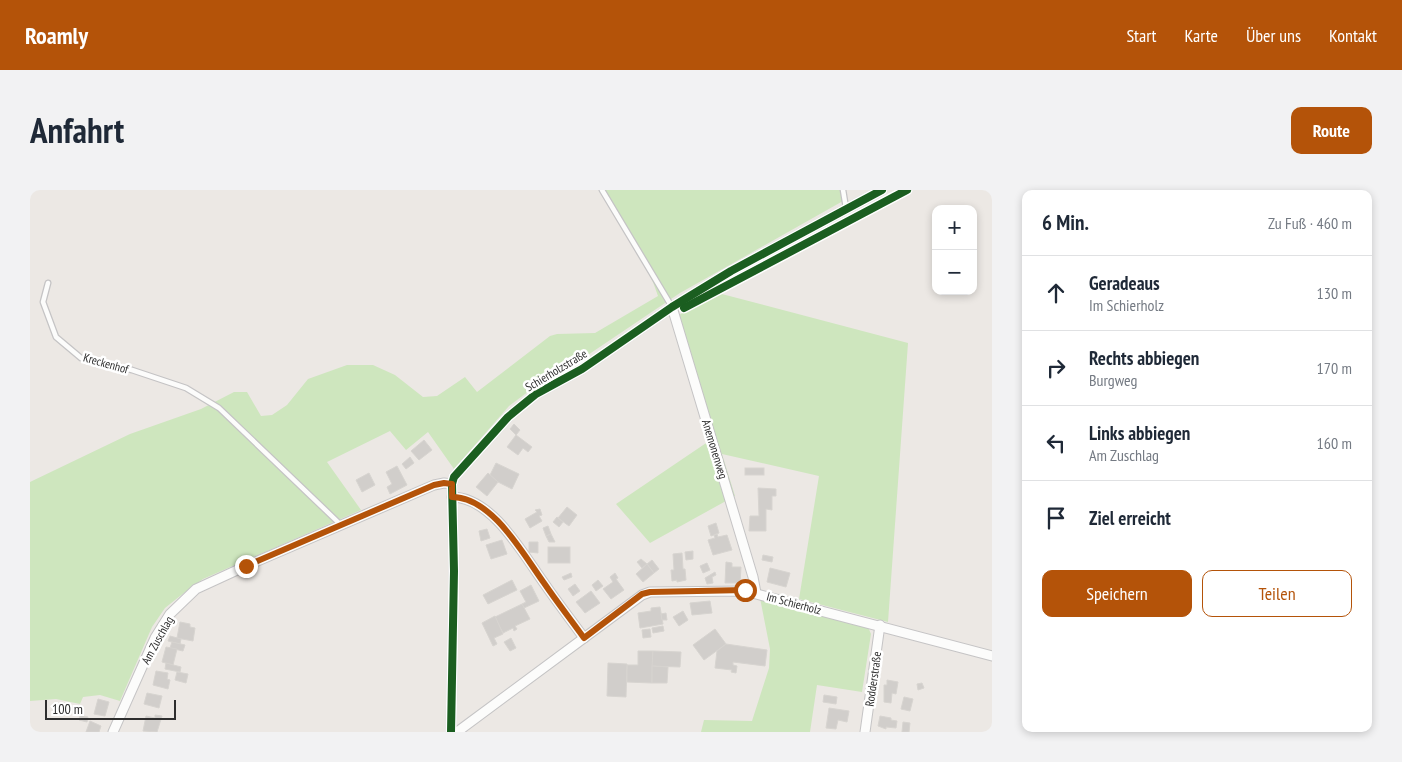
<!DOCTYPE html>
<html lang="de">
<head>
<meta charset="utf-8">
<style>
	:root { --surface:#fff; --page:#f2f2f3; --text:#1f2937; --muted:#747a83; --line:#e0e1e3; --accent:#b45309 }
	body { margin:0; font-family:"PT Sans Narrow",sans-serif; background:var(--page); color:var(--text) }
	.controls { position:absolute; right:15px; top:15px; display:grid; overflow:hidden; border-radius:10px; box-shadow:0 2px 8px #0003 }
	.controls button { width:45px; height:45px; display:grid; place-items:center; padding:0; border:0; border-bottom:1px solid var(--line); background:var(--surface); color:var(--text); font:25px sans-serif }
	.scale { position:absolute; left:15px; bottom:12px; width:131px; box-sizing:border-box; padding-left:5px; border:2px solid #2e2e2e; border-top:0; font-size:14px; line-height:18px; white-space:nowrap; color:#2e2e2e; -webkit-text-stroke:4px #fff; paint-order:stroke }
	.stop { position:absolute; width:15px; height:15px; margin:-11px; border:4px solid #b45309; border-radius:50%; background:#fff }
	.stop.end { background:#b45309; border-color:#fff; box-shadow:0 1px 5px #0008 }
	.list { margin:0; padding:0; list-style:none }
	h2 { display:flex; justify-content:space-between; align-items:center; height:65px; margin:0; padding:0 20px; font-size:21px }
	h2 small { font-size:16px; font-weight:400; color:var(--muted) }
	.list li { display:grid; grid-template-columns:32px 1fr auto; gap:15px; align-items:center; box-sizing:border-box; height:75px; padding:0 20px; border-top:1px solid var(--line) }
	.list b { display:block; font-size:19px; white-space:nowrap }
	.list p { margin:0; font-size:16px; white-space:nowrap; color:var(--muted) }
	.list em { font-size:16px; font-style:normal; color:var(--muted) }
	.actions { display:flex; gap:10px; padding:15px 20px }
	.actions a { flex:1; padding:11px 0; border:1px solid var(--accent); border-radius:10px; text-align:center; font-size:18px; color:var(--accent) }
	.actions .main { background:var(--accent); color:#fff }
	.icon { flex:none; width:28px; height:28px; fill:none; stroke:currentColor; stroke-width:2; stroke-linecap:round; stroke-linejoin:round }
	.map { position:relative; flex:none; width:962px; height:542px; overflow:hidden; border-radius:10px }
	header { display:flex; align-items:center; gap:30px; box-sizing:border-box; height:70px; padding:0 25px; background:var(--accent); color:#fff }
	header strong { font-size:24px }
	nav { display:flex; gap:28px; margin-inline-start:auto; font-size:18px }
	.intro { display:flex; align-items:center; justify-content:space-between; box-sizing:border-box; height:120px; padding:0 30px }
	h1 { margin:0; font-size:35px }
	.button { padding:12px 22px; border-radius:10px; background:var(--accent); color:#fff; font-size:18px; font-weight:700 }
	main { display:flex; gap:30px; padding:0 30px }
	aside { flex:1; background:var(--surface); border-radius:10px; box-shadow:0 2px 8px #0003 }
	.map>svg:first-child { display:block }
	.green { fill:#cee6be }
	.building { fill:#d1cecb; stroke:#d7d4d0 }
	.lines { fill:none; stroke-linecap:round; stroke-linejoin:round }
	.lane-casing { stroke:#c5c4c5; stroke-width:7 }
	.street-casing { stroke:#c5c4c5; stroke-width:11 }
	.lane { stroke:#fcfcfb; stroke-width:4.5 }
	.street { stroke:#fcfcfb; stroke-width:9 }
	.cycleway-casing { stroke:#fff; stroke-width:11 }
	.cycleway { stroke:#1b5e20; stroke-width:8 }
	.route { stroke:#b45309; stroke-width:6 }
	.labels { text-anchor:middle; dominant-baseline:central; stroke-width:5; stroke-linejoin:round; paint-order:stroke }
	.street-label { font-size:12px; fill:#2e2e2e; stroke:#fff }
</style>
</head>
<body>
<header>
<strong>Roamly</strong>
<nav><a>Start</a><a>Karte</a><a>Über uns</a><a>Kontakt</a></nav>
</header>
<div class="intro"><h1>Anfahrt</h1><a class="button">Route</a></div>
<main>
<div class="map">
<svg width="962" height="542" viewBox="0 0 962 542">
	<rect width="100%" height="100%" fill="#ece8e4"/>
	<!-- green -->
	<g class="green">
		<polygon points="574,0 811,0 813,11 650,103 537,179 499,201 479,216 424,279 398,242 376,260 360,241 297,272 331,320 173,389 150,406 135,418 122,437 90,511 70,505 53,507 50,514 26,509 0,511 0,292 100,244 171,219 204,202 217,202 231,226 242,225 257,215 278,189 317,175 343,175 365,185 393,207 407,206 435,187 447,202 520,146 527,144 565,143 628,106 623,92"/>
		<polygon points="688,103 878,153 858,432 769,409 789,286 692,264 705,306 620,353 586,314 685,247 649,125"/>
		<polygon points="730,408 838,437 841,444 832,502 787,495 780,542 671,542 674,530 722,531 739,478 740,459"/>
	</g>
	<!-- building -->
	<g class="building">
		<polygon points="484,234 490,240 486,245 480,239"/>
		<polygon points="486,245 502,257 498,262 493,258 488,265 477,257"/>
		<polygon points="394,250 402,260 389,270 381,261"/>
		<polygon points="380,267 384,273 376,279 372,274"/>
		<polygon points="466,273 489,284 482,299 468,292 460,285"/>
		<polygon points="367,276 377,295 360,304 357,297 362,294 356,282"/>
		<rect x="715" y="278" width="19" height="7"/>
		<polygon points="339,283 345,295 332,302 326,290"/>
		<polygon points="458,283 468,292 457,306 446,297"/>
		<polygon points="728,298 746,299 746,306 742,306 742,320 736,319 736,341 719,341 720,326 729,326"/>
		<polygon points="537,317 547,325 539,336 528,328"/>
		<polygon points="510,319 512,325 509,326 512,331 500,338 495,329 507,322 505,320"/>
		<polygon points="527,327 533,332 529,337 523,332"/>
		<polygon points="686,333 689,343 681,346 678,336"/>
		<polygon points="518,336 521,344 516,346 513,338"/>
		<polygon points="457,339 460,348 451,351 449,341"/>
		<polygon points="521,344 525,352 519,352 516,346"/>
		<polygon points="687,344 688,347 697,345 702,360 683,365 678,350 685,348 684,345"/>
		<polygon points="472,350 477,364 461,369 456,355"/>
		<polygon points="499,352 508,352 508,363 499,362"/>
		<rect x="518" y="357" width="22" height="16"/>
		<polygon points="663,361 663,369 656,370 655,362"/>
		<polygon points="652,363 653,379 655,379 656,390 647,392 647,390 642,391 641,380 644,380 643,364"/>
		<polygon points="733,365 743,367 742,372 732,370"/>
		<polygon points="611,369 617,374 612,378 607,372"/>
		<polygon points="622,370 629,379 624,383 617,374"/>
		<polygon points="696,372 702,373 702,377 711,377 710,393 695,393"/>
		<polygon points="677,373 680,380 673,383 670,376"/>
		<polygon points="617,374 624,383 613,392 606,384"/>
		<polygon points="740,378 760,383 756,397 737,392"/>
		<polygon points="685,382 686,385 682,387 683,393 677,394 675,388"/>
		<polygon points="541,383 542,387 534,390 532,387"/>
		<polygon points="585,383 588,388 586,389 594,400 581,409 573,399 583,392 580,387"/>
		<polygon points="482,390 487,400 458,414 453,405"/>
		<polygon points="568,390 573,396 566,401 562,395"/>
		<polygon points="545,394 550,401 543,406 538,399"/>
		<polygon points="501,395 509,411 494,418 492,414 496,412 490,401"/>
		<polygon points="561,401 570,413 555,423 546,412"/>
		<polygon points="680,411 682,423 662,425 660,413"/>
		<polygon points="492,414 500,429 485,436 487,439 484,441 483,438 473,443 465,427"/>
		<polygon points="630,417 633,434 610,438 608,423 621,421 621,418"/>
		<polygon points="653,421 658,430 649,436 643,427"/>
		<polygon points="636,423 637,430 632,430 631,424"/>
		<polygon points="465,426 473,444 464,448 467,454 463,456 452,433"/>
		<polygon points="150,432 160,434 160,437 165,438 163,451 147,448"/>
		<polygon points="633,436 634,441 623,443 622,438"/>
		<polygon points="620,439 621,447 613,448 612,440"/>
		<polygon points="685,439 696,454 674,470 663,455"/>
		<polygon points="140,446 151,449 150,454 138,451"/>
		<polygon points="481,448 486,458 480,461 474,452"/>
		<polygon points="142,452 155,455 153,461 140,458"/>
		<polygon points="696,454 737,460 735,476 703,472 703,475 707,476 706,483 701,482 702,480 685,478 687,461"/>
		<polygon points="136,457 147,459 143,475 132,472"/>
		<polygon points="608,461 623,461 622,493 597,492 597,475 608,475"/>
		<polygon points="623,461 651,462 650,477 622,476"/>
		<polygon points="136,473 151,477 150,482 135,479"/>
		<polygon points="578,473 597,474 596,507 577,506"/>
		<polygon points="622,476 638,477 637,493 622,493"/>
		<polygon points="126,481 138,483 137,489 140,490 138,499 123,495"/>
		<polygon points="147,482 158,484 156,493 145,490"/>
		<polygon points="857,490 868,492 866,504 862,503 861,513 854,512 854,495 857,495"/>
		<polygon points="892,493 894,498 888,500 887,494"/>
		<polygon points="117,503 132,506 129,518 114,514"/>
		<polygon points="794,505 807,507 806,514 793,512"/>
		<polygon points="874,507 883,509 880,521 871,519"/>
		<polygon points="68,509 79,512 75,526 64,524"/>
		<polygon points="799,518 819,521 817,532 808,530 806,539 796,538"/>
		<polygon points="50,525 58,527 57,532 49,530"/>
		<polygon points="125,525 132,526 127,542 113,541 116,526 125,528"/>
		<polygon points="850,526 861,528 861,530 867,531 866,538 856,537 856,539 848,536"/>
		<polygon points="60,531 71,536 69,542 56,542"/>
		<polygon points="873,532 880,533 879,542 872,542"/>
	</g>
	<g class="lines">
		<defs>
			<g id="lane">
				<polyline points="572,0 642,117"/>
				<polyline points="813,0 816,18"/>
				<polyline points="18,93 13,112 26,147 51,168 102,180 156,198 189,218 311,335"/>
			</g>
			<g id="street">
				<polyline points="642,117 723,387 726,403"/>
				<path d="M422 307C462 307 493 364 514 393 527 412 541 430 554 448"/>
				<polyline points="83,542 125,448 140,424 166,399 216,376 404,295 414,293 422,294"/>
				<polyline points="421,542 424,381 422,294 424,287 478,227 506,204 552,179 642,117 701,81 852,0"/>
				<polyline points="427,542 612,405 620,402 715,401 962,466"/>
				<polyline points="835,542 850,435"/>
			</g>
		</defs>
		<!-- lane casing -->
		<use href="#lane" class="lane-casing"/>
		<!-- street casing -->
		<use href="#street" class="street-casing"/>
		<!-- lane -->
		<use href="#lane" class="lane"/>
		<!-- street -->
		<use href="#street" class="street"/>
		<defs>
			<g id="cycleway">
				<polyline points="654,118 877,0"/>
				<polyline points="421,542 424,381 422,294 424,287 478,227 506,204 552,179 642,117 701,81 852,0"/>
			</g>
		</defs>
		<!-- cycleway casing -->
		<use href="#cycleway" class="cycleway-casing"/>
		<!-- cycleway -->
		<use href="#cycleway" class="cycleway"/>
	</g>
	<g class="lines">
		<!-- route -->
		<path class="route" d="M216 376 404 295 414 293 422 294V307C462 307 493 364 514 393 527 412 541 430 554 448L612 404 620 402 715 400"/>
	</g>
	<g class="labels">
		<!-- street labels -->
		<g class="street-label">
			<text transform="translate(76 173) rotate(16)">Kreckenhof</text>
			<text transform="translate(526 180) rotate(-31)">Schierholzstraße</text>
			<text transform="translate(685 259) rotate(73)">Anemonenweg</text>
			<text transform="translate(764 413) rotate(15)">Im Schierholz</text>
			<text transform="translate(127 450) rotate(-61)">Am Zuschlag</text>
			<text transform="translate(843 489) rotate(-82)">Rodderstraße</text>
		</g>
	</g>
</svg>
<div class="controls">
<button>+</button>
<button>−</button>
</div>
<div class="scale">100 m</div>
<div class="stop" style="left:715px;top:400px"></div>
<div class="stop end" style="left:216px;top:376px"></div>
</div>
<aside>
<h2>6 Min.<small>Zu Fuß · 460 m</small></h2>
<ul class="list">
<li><svg class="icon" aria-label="ahead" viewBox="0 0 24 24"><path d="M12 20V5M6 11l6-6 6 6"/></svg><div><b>Geradeaus</b><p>Im Schierholz</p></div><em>130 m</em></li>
<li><svg class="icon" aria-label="right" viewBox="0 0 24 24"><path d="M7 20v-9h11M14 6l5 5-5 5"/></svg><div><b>Rechts abbiegen</b><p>Burgweg</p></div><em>170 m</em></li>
<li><svg class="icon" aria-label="left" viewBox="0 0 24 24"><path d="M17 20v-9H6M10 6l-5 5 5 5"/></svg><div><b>Links abbiegen</b><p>Am Zuschlag</p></div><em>160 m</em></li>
<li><svg class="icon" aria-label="arrive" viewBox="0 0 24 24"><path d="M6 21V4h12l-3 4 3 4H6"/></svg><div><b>Ziel erreicht</b></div></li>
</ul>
<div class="actions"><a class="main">Speichern</a><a>Teilen</a></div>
</aside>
</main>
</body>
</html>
